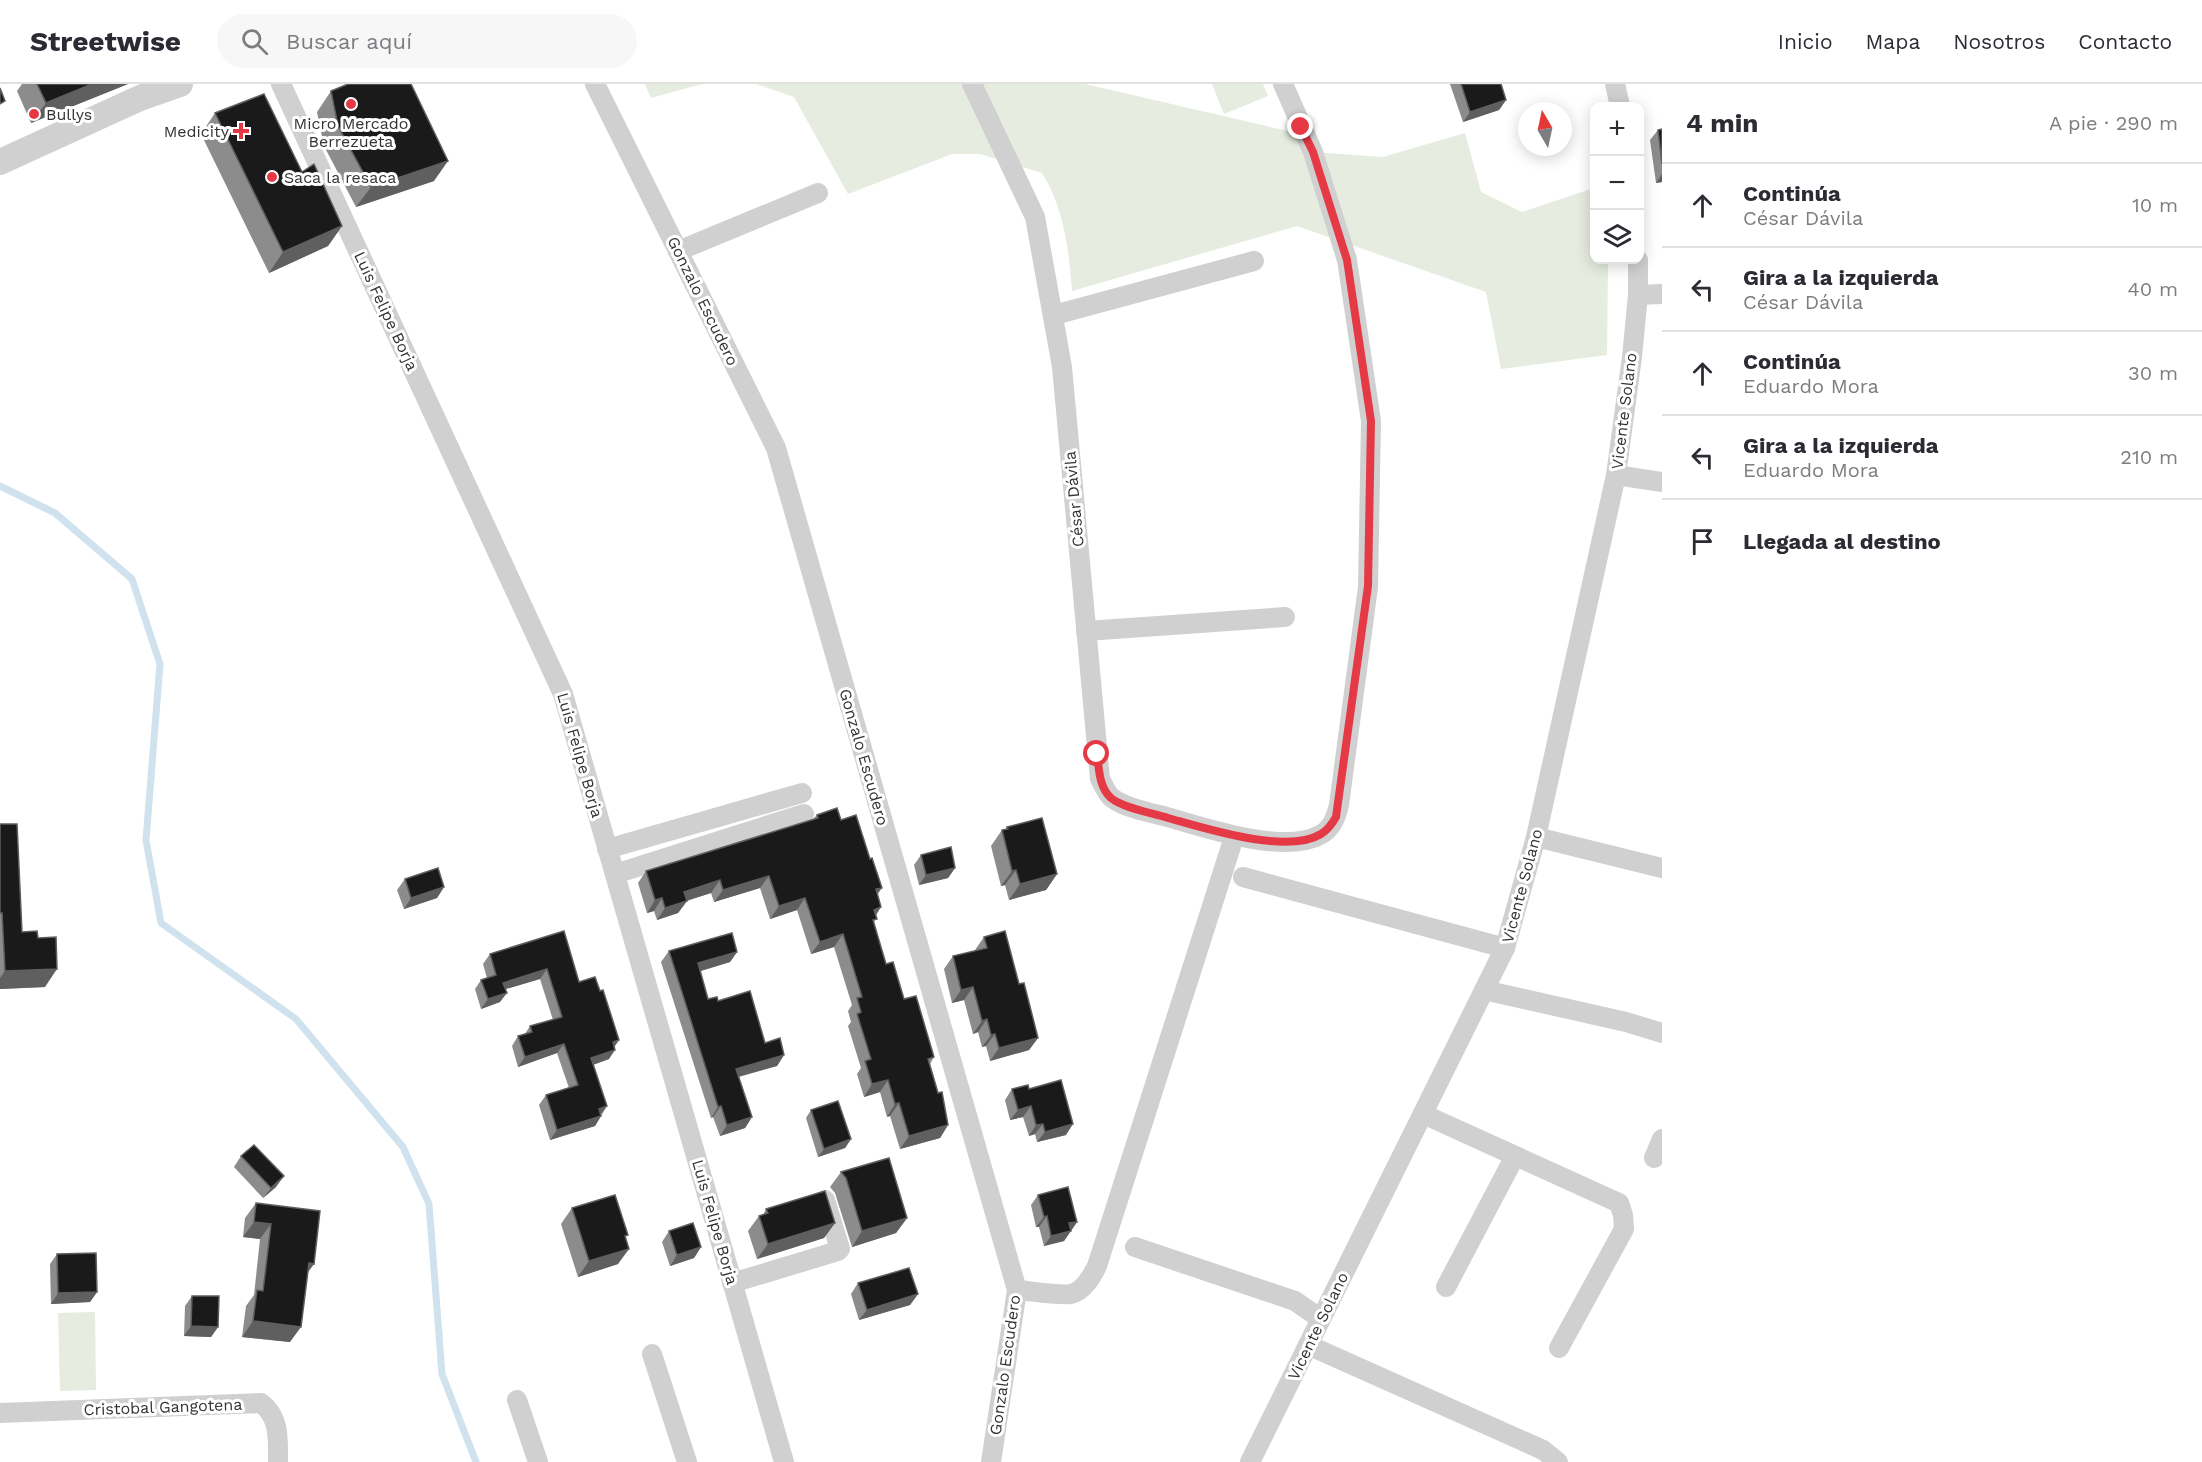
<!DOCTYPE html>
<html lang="es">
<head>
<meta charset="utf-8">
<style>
	:root { --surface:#fff; --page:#f7f7f7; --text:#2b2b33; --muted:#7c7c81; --line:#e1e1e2 }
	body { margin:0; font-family:"Work Sans",sans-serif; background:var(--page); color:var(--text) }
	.controls { position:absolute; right:18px; top:18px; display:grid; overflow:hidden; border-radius:12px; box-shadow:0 3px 15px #0003 }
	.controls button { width:54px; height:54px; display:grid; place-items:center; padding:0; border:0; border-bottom:2px solid var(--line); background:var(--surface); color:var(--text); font:30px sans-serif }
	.compass { position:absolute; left:1518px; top:18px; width:54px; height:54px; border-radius:50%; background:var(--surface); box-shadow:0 3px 15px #0003; rotate:351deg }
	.stop { position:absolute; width:18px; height:18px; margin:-14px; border:4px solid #e63946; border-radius:50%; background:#fff }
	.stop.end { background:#e63946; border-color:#fff; box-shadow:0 2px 6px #0008 }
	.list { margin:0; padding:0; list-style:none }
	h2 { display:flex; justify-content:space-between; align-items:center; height:78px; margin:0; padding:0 24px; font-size:26px }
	h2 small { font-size:20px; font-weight:400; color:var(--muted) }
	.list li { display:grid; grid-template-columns:39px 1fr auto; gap:18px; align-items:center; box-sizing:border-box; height:84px; padding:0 24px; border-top:2px solid var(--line) }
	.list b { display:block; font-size:22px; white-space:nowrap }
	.list p { margin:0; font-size:20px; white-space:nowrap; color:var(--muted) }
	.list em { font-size:20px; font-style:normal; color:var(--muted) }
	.icon { flex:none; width:33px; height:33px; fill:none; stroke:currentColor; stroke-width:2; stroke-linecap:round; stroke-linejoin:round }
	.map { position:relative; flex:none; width:1662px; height:1378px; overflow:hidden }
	header { display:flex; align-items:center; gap:36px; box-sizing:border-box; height:84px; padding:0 30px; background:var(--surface); border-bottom:2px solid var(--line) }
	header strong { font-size:28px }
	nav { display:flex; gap:33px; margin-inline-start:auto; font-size:21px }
	.search { width:420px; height:54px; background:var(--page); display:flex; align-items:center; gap:15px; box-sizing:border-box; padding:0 21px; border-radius:33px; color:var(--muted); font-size:22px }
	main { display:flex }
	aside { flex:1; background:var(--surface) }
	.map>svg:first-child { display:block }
	.green { fill:#e6ecdf }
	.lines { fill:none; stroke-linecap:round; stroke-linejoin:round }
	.stream { stroke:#cfe2ee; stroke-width:7 }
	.minor { stroke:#d0d0d0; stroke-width:20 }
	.tertiary { stroke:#d0d0d0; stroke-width:26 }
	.wall { fill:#8c8c8c }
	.shaded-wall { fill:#5f5f5f }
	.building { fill:#1a1a1a; stroke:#5f5f5f; stroke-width:1.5 }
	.route { stroke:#e63946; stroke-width:8 }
	.poi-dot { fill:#e63946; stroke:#fff; stroke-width:2 }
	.labels { text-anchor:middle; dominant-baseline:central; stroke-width:6; stroke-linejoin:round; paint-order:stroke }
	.poi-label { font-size:16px; fill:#333; stroke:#fff; text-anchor:start }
	.street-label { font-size:16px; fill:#333; stroke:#fff }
</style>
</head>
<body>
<header>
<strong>Streetwise</strong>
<div class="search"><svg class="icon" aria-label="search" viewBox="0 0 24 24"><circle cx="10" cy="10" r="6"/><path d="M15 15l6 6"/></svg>Buscar aquí</div>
<nav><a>Inicio</a><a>Mapa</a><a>Nosotros</a><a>Contacto</a></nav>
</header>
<main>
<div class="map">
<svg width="1662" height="1378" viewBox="0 0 1662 1378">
	<rect width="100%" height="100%" fill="#fff"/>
	<!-- green -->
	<g class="green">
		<polygon points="645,0 702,0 651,14"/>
		<path d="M756 0H1085L1292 48 1313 68 1383 73 1465 49 1481 108 1522 128 1594 104V176H1608L1607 271 1501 285 1486 208 1297 142 1072 207C1069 166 1064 124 1042 89L980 70H952L848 110 794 13Z"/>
		<polygon points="1212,0 1263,0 1268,12 1224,30"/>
		<polygon points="95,1228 96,1306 60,1307 58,1229"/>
	</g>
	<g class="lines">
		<!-- stream -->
		<polyline class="stream" points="0,402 55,429 132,495 160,580 146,756 161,839 296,935 403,1063 429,1120 442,1290 476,1378"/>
		<!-- minor -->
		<g class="minor">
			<polyline points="281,0 563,610 784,1378"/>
			<polyline points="595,0 776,364 1017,1206 991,1378"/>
			<path d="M972 0 1035 133 1062 283 1100 695C1103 700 1107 710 1112 714 1126 724 1147 728 1164 732 1202 743 1284 771 1320 751 1332 745 1336 733 1339 721L1368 503 1371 337 1347 176 1313 68 1283 0"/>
			<polyline points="1615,0 1620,22"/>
			<polyline points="678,167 818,109"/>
			<polyline points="1638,211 1662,210"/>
			<polyline points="1054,231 1254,177"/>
			<polyline points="1616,391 1662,398"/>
			<polyline points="1086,547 1285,533"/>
			<polyline points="1536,753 1662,784"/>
			<polyline points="607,765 802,709"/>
			<polyline points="615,790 804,730"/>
			<polyline points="1243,793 1505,864"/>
			<polyline points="1484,906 1626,938 1662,949"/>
			<polyline points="1423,1030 1619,1119 1623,1131 1624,1145 1559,1264"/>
			<polyline points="1654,1074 1662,1055"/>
			<polyline points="1135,1163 1295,1217 1321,1235"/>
			<polyline points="732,1199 838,1167 840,1165 825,1116"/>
			<polyline points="1446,1203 1515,1072"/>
			<path d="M1017 1206C1030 1207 1060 1212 1071 1210 1084 1207 1092 1192 1097 1182L1234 753"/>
			<polyline points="1308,1261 1543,1366 1558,1378"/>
			<polyline points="652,1270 687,1378"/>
			<polyline points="517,1316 538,1378"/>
			<path d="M0 1329 261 1319C280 1333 278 1356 278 1378"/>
			<polyline points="1250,1378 1505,864 1536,753 1616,391 1632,273 1638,211 1638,176"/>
		</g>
		<!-- tertiary -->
		<polyline class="tertiary" points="0,78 140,14 180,0"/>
	</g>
	<!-- wall -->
	<g class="wall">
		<polygon points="22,0 128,0 31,39 17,7"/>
		<polygon points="1450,0 1501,0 1506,16 1499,26 1463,38"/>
		<polygon points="331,7 434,97 356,123 324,62 317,28"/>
		<polygon points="215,29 342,142 328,162 269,189 201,50"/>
		<polygon points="1662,45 1662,98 1656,99 1650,56 1658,46"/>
		<polygon points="817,731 841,736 877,811 876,831 874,839 886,880 934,973 930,980 948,1041 940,1054 900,1065 890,1032 887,1033 880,1008 864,1013 857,990 861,984 848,942 851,938 848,927 852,921 834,863 811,870 797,826 770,835 760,804 714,818 711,809 687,817 678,829 657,836 654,827 647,829 638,799 646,787 813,735"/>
		<polygon points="0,740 22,848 38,854 45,903 0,905"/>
		<polygon points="1007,743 1057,790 1046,806 1009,816 1005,801 1001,802 991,762 1002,746 1005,745"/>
		<polygon points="921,771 955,784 948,794 919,801 914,781"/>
		<polygon points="405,795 444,803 437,814 404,825 397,806"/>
		<polygon points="564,847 579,898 614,963 609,975 593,981 607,1022 595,1042 550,1056 539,1021 546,1011 569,1004 557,969 518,983 512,962 518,952 525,950 530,942 553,936 540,895 505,905 500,918 481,925 475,905 481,896 487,894 483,880 490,870"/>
		<polygon points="984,853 1019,900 1038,954 1029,966 990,977 986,962 982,963 978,948 973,950 964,916 952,919 944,885 953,872 975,867 975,866"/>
		<polygon points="669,867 737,868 730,878 700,887 708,915 718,917 765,959 784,971 777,982 739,993 752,1033 745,1044 720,1052 713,1033 711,1034 661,878"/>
		<polygon points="1012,1005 1066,1051 1037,1058 1035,1050 1029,1052 1023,1033 1010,1036 1005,1016"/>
		<polygon points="811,1026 851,1055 845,1064 818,1073 806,1034"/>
		<polygon points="241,1072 276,1103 263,1114 234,1083"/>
		<polygon points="841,1088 907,1134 896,1149 852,1163 835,1109 830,1103"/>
		<polygon points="1038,1111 1077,1138 1064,1157 1044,1162 1039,1143 1036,1143 1031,1121"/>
		<polygon points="256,1119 308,1188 290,1258 242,1253 246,1222 254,1211 260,1155 243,1153 245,1134"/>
		<polygon points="572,1124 626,1154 618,1180 578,1193 561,1140"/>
		<polygon points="766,1125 835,1139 824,1154 757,1175 748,1147 759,1132 763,1131"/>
		<polygon points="669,1147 701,1163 694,1174 670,1182 662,1158"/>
		<polygon points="57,1170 97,1208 90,1218 51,1220 50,1180"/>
		<polygon points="858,1199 918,1210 910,1221 859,1236 851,1210"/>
		<polygon points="192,1212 218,1243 211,1253 184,1252 185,1222"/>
	</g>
	<!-- shaded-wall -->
	<g class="shaded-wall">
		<polygon points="92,0 128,0 31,39 46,19"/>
		<polygon points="1506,16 1499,26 1463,38 1470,28"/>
		<polygon points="448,77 434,97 356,123 371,103"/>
		<polygon points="1662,90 1662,98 1656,99"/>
		<polygon points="342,142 328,162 269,189 283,168"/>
		<polygon points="955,784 948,794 919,801 926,791"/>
		<polygon points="1016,786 1005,801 1001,802 1012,787"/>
		<polygon points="1057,790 1046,806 1009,816 1020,800"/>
		<polygon points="769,792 760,804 714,818 723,806"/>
		<polygon points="720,796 711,809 675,820 684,808"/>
		<polygon points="444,803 437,814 404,825 411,814"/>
		<polygon points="882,804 873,816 876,805"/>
		<polygon points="662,814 654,827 647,829 655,816"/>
		<polygon points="805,814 797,826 770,835 779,822"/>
		<polygon points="687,817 678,829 657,836 665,824"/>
		<polygon points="881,823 873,836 874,826"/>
		<polygon points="843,850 834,863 811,870 820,858"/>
		<polygon points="737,868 730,878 691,890 698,879"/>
		<polygon points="57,885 45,903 0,905 0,894 5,887"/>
		<polygon points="547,885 540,895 496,908 503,899"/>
		<polygon points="973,903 964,916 952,919 961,906"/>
		<polygon points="507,909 500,918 481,925 488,915"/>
		<polygon points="987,935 978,948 973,950 982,937"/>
		<polygon points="995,950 986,962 982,963 991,951"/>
		<polygon points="1038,954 1029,966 990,977 999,964"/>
		<polygon points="619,956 613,965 613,958"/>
		<polygon points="564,960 557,969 518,983 525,973"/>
		<polygon points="615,966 609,975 584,984 591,974"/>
		<polygon points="784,971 777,982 729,995 736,985"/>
		<polygon points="888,996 880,1008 864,1013 872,1000"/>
		<polygon points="899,1019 890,1032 887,1033 895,1020"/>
		<polygon points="607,1022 600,1031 599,1025"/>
		<polygon points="721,1022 713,1033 711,1034 718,1023"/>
		<polygon points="1031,1022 1023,1033 1010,1036 1018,1026"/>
		<polygon points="601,1032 595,1042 550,1056 557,1046"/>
		<polygon points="752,1033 745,1044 720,1052 727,1041"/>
		<polygon points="1043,1040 1035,1050 1029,1052 1036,1041"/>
		<polygon points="1073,1040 1066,1051 1037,1058 1045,1048"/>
		<polygon points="948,1041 940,1054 900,1065 909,1052"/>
		<polygon points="851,1055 845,1064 818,1073 824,1065"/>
		<polygon points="284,1092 276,1103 263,1114 271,1104"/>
		<polygon points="1047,1132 1039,1143 1036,1143 1044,1133"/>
		<polygon points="907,1134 896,1149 852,1163 862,1147"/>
		<polygon points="254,1138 271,1140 260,1155 243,1153"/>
		<polygon points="1077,1138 1064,1157 1044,1162 1051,1152 1069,1139"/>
		<polygon points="835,1139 824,1154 757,1175 768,1160"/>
		<polygon points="701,1163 694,1174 670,1182 677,1171"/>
		<polygon points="629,1165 618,1180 578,1193 589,1177"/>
		<polygon points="309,1179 314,1180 303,1195"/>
		<polygon points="97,1208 90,1218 51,1220 58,1209"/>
		<polygon points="918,1210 910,1221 859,1236 867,1226"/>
		<polygon points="253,1237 301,1243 290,1258 242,1253"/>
		<polygon points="191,1242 218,1243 211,1253 184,1252"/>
	</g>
	<!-- building -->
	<g class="building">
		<polygon points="37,0 92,0 46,19"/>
		<polygon points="348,0 411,0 448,77 371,103 338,42 331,7"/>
		<polygon points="1461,0 1501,0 1506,16 1470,28"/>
		<polygon points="0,4 5,17 0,20"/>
		<polygon points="264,10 302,88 314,80 342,142 283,168 215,29"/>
		<polygon points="1662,45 1662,80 1658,46"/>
		<polygon points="837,724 841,736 856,731 870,775 872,774 882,804 876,805 881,823 874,826 877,835 873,836 886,880 893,878 904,915 916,912 934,973 928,975 938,1009 942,1008 948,1041 909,1052 899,1019 895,1020 888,996 872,1000 865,977 871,975 857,930 861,928 857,914 862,913 843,850 820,858 805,814 779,822 769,792 723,806 720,796 684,808 687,817 665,824 662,814 655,816 646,787 818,734 817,731"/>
		<polygon points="1042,734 1057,790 1020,800 1016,786 1012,787 1002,746 1008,745 1007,743"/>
		<polygon points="0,740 17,740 22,848 37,847 38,854 56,853 57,885 5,887 2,829 0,829"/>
		<polygon points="951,763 955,784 926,791 921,771"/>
		<polygon points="438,784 444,803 411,814 405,795"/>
		<polygon points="564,847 579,898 595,893 600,907 603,906 619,956 613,958 615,966 591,974 607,1022 599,1025 601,1032 557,1046 546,1011 578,1001 564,960 525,973 518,952 532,948 530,942 562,933 547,885 503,899 507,909 488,915 481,896 496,891 490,870"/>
		<polygon points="1005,847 1019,900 1024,899 1038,954 999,964 995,950 991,951 987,935 982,937 973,903 961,906 953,872 987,864 984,853"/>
		<polygon points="732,849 737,868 698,879 708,915 717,913 718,917 750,907 765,959 780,954 784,971 736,985 752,1033 727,1041 721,1022 718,1023 669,867"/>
		<polygon points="1061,996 1073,1040 1045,1048 1043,1040 1036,1041 1031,1022 1018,1026 1012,1005 1028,1001 1029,1005"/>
		<polygon points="838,1017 851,1055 824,1065 811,1026"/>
		<polygon points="254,1061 284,1092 271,1104 241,1072"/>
		<polygon points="889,1074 907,1134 862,1147 846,1094 841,1088"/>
		<polygon points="1068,1103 1077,1138 1069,1139 1071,1147 1051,1152 1047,1132 1044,1133 1038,1111"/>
		<polygon points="825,1107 835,1139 768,1160 759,1132 768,1129 766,1125"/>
		<polygon points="615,1111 628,1151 625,1152 629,1165 589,1177 572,1124"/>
		<polygon points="256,1119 320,1127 314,1180 309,1179 301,1243 253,1237 257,1206 263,1207 271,1140 254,1138"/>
		<polygon points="693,1139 701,1163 677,1171 669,1147"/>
		<polygon points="96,1169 97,1208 58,1209 57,1170"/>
		<polygon points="909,1184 918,1210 867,1226 858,1199"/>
		<polygon points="192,1212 219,1212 218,1243 191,1242"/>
	</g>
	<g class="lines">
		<!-- route -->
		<path class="route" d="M1097 670C1099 685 1099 703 1111 714 1123 724 1152 729 1168 734 1204 744 1287 771 1321 750 1328 746 1332 740 1336 733L1368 502 1371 337 1347 176 1313 68 1301 43"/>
	</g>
	<!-- markers -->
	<g class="poi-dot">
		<circle cx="351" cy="20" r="6"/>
		<circle cx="34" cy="30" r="6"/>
		<path d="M238 38h6v6h6v6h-6v6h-6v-6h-6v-6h6z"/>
		<circle cx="272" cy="93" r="6"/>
	</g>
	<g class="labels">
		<!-- poi labels -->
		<g class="poi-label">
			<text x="46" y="30">Bullys</text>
			<text x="351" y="39" text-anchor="middle">Micro Mercado<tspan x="351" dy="18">Berrezueta</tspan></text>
			<text x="229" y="47" text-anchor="end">Medicity</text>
			<text x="284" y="93">Saca la resaca</text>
		</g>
		<!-- street labels -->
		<g class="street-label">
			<text transform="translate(703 217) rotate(64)">Gonzalo Escudero</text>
			<text transform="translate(386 227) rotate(65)">Luis Felipe Borja</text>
			<text transform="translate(1624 327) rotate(-83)">Vicente Solano</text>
			<text transform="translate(1074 415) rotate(-95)">César Dávila</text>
			<text transform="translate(580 671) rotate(74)">Luis Felipe Borja</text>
			<text transform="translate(864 673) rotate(74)">Gonzalo Escudero</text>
			<text transform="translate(1522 802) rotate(-75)">Vicente Solano</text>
			<text transform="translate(715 1138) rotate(74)">Luis Felipe Borja</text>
			<text transform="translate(1318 1242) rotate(-64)">Vicente Solano</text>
			<text transform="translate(1005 1281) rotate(-82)">Gonzalo Escudero</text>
			<text transform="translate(163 1323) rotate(-2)">Cristobal Gangotena</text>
		</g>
	</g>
</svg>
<div class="controls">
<button>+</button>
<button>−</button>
<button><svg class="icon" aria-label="layers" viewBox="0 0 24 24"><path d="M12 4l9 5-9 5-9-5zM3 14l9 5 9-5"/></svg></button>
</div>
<svg class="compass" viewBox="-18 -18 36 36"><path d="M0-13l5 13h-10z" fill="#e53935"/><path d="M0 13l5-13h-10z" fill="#7c7c81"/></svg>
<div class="stop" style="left:1097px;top:670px"></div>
<div class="stop end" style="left:1301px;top:43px"></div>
</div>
<aside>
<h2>4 min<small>A pie · 290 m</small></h2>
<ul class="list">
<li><svg class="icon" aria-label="ahead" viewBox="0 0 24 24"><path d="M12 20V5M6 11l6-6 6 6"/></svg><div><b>Continúa</b><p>César Dávila</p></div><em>10 m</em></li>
<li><svg class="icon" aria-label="left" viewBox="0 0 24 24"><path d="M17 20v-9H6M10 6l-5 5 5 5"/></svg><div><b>Gira a la izquierda</b><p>César Dávila</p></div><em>40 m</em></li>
<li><svg class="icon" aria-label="ahead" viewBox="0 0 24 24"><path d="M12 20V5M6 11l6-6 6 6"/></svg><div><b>Continúa</b><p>Eduardo Mora</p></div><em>30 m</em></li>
<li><svg class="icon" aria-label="left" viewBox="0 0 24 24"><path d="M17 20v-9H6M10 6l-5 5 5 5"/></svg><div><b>Gira a la izquierda</b><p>Eduardo Mora</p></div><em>210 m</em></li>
<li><svg class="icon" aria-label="arrive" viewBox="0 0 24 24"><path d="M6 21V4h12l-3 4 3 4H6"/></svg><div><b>Llegada al destino</b></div></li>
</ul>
</aside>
</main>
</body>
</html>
